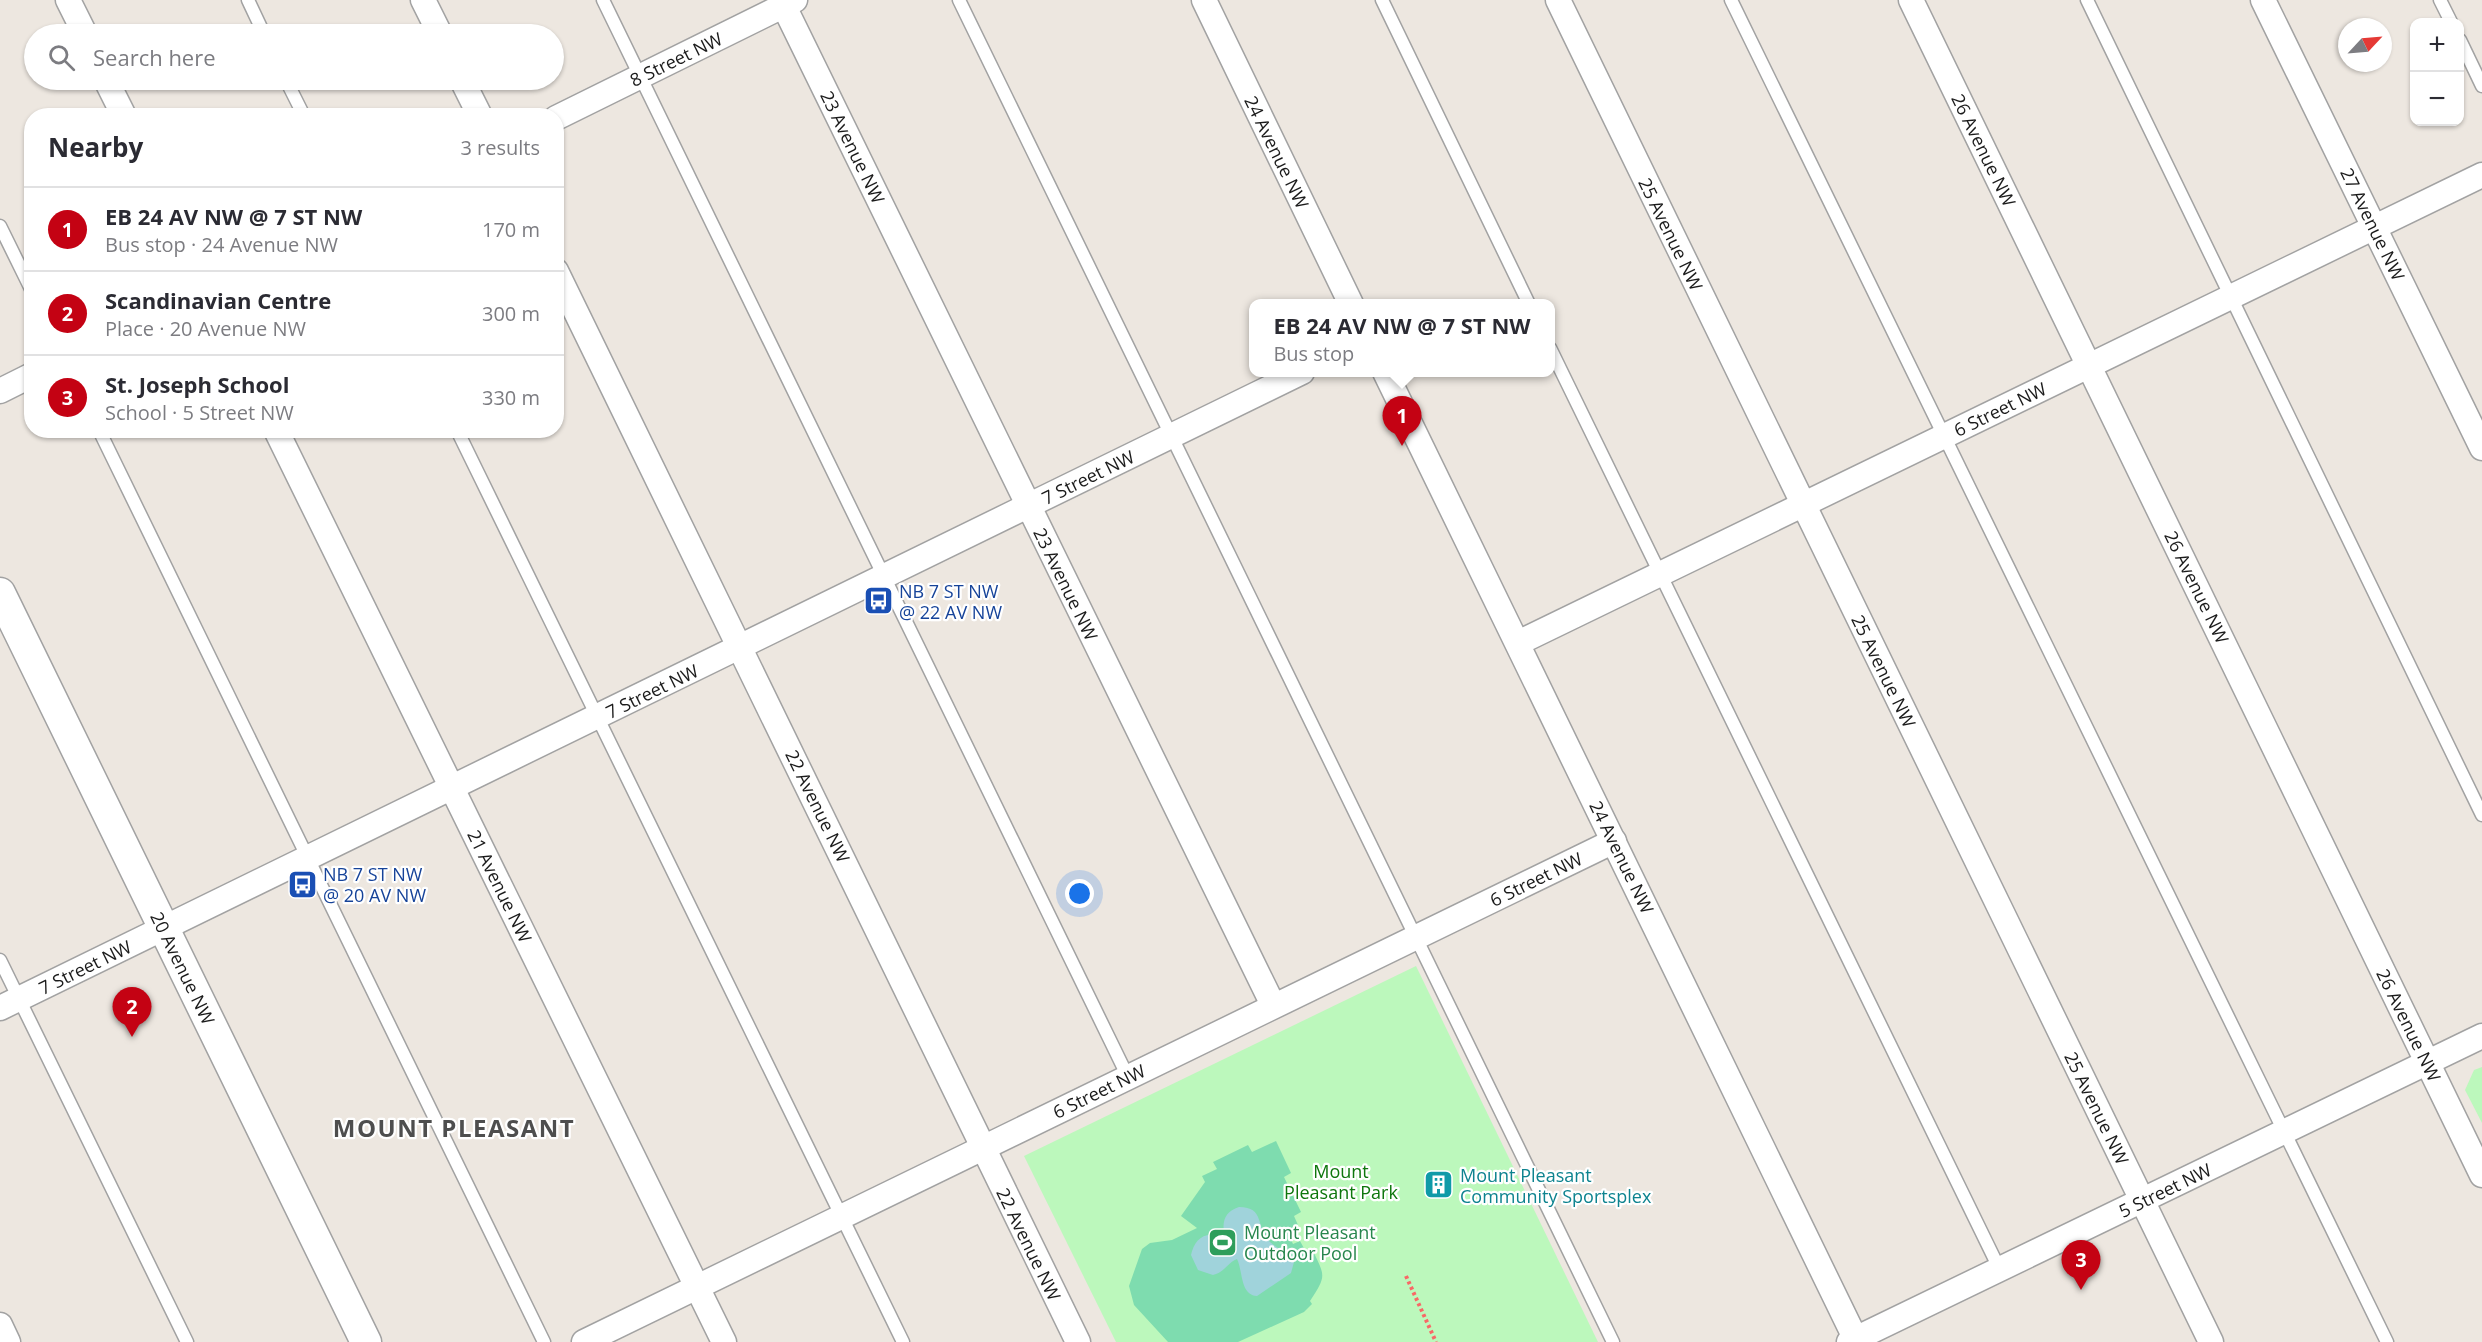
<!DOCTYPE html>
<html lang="en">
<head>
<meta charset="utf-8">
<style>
	:root { --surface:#fff; --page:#f2f2f3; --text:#2b2b33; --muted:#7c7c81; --line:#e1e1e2; --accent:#c40213 }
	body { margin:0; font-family:"Open Sans",sans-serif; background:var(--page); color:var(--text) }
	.controls { position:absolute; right:18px; top:18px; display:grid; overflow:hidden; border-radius:12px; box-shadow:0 2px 4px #0004 }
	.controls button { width:54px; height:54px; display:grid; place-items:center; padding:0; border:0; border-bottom:2px solid var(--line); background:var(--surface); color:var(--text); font:30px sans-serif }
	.compass { position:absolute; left:2338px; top:18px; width:54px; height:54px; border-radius:50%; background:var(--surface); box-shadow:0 2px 4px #0004; rotate:64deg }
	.you { position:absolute; left:1080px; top:894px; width:21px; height:21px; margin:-15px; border:4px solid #fff; border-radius:50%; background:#1a73e8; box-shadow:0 0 0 9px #1a73e833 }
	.badge { display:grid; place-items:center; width:39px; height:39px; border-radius:50%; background:var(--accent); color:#fff; font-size:20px; font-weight:700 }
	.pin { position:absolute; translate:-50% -50px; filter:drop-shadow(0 2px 3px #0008) }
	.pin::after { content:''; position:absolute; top:32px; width:21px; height:18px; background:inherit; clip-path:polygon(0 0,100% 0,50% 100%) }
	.popup { position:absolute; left:1249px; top:299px; width:306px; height:78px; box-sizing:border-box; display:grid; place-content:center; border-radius:12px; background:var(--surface); filter:drop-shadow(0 2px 4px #0005); font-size:20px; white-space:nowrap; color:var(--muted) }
	.popup b { font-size:22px; color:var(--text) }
	.popup::after { content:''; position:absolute; left:50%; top:100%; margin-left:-12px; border:12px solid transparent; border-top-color:var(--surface) }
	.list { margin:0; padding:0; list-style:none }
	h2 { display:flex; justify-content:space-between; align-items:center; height:78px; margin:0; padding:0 24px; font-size:26px }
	h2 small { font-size:20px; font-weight:400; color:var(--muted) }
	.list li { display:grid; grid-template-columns:39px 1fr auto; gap:18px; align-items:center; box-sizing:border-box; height:84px; padding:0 24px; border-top:2px solid var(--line) }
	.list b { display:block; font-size:22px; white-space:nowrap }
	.list p { margin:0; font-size:20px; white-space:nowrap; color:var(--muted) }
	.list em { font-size:20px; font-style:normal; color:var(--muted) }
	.icon { flex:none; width:33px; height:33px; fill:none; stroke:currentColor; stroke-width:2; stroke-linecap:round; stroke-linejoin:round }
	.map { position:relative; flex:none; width:2482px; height:1342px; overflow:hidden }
	.search { position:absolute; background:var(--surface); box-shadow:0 2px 4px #0004; left:24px; top:24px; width:540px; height:66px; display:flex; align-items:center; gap:15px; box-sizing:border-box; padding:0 21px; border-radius:33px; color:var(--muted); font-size:22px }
	.panel { position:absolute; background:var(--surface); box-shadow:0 2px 4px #0004; left:24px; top:108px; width:540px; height:330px; border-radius:24px }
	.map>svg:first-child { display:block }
	.park { fill:#bcf8bc }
	.pitch { fill:#7edcaf }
	.water { fill:#a0d3db }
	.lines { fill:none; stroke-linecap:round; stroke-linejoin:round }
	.service-casing { stroke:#a2a2a2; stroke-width:15 }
	.minor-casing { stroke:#a2a2a2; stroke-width:27 }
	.tertiary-casing { stroke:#a2a2a2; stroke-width:33 }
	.path { stroke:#f86866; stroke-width:4; stroke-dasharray:3 3; stroke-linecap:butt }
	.service { stroke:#fff; stroke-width:12 }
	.minor { stroke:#fff; stroke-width:24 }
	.tertiary { stroke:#fff; stroke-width:30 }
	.labels { text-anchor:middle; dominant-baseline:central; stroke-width:4.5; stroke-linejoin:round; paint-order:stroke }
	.street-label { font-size:18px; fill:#1b1b1b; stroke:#fff }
	.transit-label { font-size:18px; fill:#164399; stroke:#fff; text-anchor:start }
	.park-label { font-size:18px; fill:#0d760c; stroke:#fff }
	.culture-label { font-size:18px; fill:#0d838f; stroke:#fff; text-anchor:start }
	.leisure-label { font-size:18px; fill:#27864d; stroke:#fff; text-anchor:start }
	.district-label { font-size:24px; font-weight:bold; letter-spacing:1.5px; fill:#4e4e4e; stroke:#fff }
</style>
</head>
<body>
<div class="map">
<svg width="2482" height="1342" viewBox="0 0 2482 1342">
	<rect width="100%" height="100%" fill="#ede7e0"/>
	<!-- park -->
	<g class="park">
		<polygon points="1416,966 1598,1342 1116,1342 1024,1156"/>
		<polygon points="2482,1067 2482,1123 2465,1090 2474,1070"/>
	</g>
	<!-- pitch -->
	<path class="pitch" d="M1276 1141 1291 1173 1284 1177 1301 1212 1294 1216 1298 1225 1287 1231 1293 1244 1300 1241 1306 1252 1312 1249C1325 1276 1327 1275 1310 1301L1312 1304 1304 1312 1238 1342H1168L1134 1305 1129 1286 1142 1249 1150 1243 1172 1240 1197 1228 1181 1216 1205 1182 1202 1176 1217 1169 1213 1162 1248 1145 1252 1152Z"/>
	<!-- water -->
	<path class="water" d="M1239 1207C1265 1207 1256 1227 1268 1240 1276 1249 1287 1251 1294 1262L1291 1273 1257 1296C1240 1295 1243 1271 1237 1259 1227 1263 1225 1272 1213 1275L1198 1270 1191 1255C1194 1241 1203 1231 1219 1236L1224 1233C1222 1220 1226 1211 1239 1207Z"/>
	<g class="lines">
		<defs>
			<g id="service">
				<polyline points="248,0 264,34"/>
				<polyline points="603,0 1128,1077"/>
				<polyline points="959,0 1613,1342"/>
				<polyline points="1382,0 1529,304"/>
				<polyline points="1731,0 2387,1342"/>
				<polyline points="2087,0 2482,815"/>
				<polyline points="2440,0 2451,22"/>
				<polyline points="2460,40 2482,86"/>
				<polyline points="286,80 304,116"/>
				<polyline points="0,226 32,291"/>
				<polyline points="1550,348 2000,1270"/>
				<polyline points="99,430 544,1342"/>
				<polyline points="457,430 903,1342"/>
				<polyline points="0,960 187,1342"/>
			</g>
			<g id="minor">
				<polyline points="68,0 85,34"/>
				<polyline points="423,0 440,34"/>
				<polyline points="781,0 1273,1005"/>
				<polyline points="1204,0 1351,304"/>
				<polyline points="1558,0 2211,1342"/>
				<polyline points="1911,0 2482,1175"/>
				<polyline points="2263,0 2482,448"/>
				<polyline points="106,80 124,116"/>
				<polyline points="462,80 480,116"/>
				<polyline points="556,118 795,0"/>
				<polyline points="556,271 1078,1342"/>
				<polyline points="1385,372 1857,1342"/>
				<polyline points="0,391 32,375"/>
				<polyline points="276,430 724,1342"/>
				<polyline points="1518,643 2482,175"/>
				<polyline points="0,1008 1302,372"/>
				<polyline points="0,1325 8,1342"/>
				<polyline points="584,1342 1614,841"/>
				<polyline points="1849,1342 2482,1036"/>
			</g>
			<polyline id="tertiary" points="0,593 366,1342"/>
		</defs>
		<!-- service casing -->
		<use href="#service" class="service-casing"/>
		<!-- minor casing -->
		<use href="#minor" class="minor-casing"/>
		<!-- tertiary casing -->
		<use href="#tertiary" class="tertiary-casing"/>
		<!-- path -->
		<polyline class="path" points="1406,1276 1436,1342"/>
		<!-- service -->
		<use href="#service" class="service"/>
		<!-- minor -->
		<use href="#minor" class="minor"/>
		<!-- tertiary -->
		<use href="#tertiary" class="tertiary"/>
	</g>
	<!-- icons -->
	<defs>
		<symbol id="bus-square" viewBox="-11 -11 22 22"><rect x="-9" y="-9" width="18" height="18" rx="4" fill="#1a4fb4" stroke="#fff"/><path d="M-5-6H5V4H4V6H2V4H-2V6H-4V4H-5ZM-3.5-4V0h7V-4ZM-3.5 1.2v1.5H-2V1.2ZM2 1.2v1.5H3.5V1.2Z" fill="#fff"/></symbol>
		<symbol id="building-square" viewBox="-11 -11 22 22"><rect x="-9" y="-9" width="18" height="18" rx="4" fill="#0f9aa8" stroke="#fff"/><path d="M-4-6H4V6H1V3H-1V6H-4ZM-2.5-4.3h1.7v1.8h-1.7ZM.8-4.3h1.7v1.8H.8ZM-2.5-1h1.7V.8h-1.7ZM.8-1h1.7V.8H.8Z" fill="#fff"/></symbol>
		<symbol id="stadium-square" viewBox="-11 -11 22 22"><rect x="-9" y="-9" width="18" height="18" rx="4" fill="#2e9e5b" stroke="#fff"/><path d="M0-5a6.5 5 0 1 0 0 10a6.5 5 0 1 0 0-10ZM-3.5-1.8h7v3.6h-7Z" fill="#fff"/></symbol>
	</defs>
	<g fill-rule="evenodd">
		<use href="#bus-square" x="862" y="584" width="33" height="33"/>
		<use href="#bus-square" x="286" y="868" width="33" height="33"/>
		<use href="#building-square" x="1422" y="1168" width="33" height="33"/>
		<use href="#stadium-square" x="1206" y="1226" width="33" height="33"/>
	</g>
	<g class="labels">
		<!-- street labels -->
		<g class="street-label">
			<text transform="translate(676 59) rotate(-26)">8 Street NW</text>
			<text transform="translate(853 147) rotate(64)">23 Avenue NW</text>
			<text transform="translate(1984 150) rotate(64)">26 Avenue NW</text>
			<text transform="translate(1277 152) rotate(64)">24 Avenue NW</text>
			<text transform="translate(2373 224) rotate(64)">27 Avenue NW</text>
			<text transform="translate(1671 234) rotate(64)">25 Avenue NW</text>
			<text transform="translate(2000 409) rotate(-26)">6 Street NW</text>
			<text transform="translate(1088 477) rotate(-26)">7 Street NW</text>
			<text transform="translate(1066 584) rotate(64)">23 Avenue NW</text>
			<text transform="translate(2197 587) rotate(64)">26 Avenue NW</text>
			<text transform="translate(1884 671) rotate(64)">25 Avenue NW</text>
			<text transform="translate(652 691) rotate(-26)">7 Street NW</text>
			<text transform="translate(818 806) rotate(64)">22 Avenue NW</text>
			<text transform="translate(1622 857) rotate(64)">24 Avenue NW</text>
			<text transform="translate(1536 879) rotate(-26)">6 Street NW</text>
			<text transform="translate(500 886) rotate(64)">21 Avenue NW</text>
			<text transform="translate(85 967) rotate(-26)">7 Street NW</text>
			<text transform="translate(183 968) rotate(64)">20 Avenue NW</text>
			<text transform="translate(2409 1025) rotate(64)">26 Avenue NW</text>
			<text transform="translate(1099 1091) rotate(-26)">6 Street NW</text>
			<text transform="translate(2097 1108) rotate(64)">25 Avenue NW</text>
			<text transform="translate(2165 1190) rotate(-26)">5 Street NW</text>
			<text transform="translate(1029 1244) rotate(64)">22 Avenue NW</text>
		</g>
		<!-- transit labels -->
		<g class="transit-label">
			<text x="899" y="591">NB 7 ST NW<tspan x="899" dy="21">@ 22 AV NW</tspan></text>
			<text x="323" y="874">NB 7 ST NW<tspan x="323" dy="21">@ 20 AV NW</tspan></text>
		</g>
		<!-- park labels -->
		<g class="park-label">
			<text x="1341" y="1171">Mount<tspan x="1341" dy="21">Pleasant Park</tspan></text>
		</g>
		<!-- culture labels -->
		<g class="culture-label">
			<text x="1460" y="1175">Mount Pleasant<tspan x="1460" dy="21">Community Sportsplex</tspan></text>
		</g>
		<!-- leisure labels -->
		<g class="leisure-label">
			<text x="1244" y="1232">Mount Pleasant<tspan x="1244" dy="21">Outdoor Pool</tspan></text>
		</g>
		<!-- district labels -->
		<g class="district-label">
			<text x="454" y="1127">MOUNT PLEASANT</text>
		</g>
	</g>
</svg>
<div class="controls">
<button>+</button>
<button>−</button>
</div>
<svg class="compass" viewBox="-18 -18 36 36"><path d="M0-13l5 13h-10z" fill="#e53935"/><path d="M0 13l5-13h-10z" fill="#7c7c81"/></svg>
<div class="you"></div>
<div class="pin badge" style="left:1402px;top:446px">1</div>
<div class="popup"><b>EB 24 AV NW @ 7 ST NW</b>Bus stop</div>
<div class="pin badge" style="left:132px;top:1037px">2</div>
<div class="pin badge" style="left:2081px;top:1290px">3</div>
<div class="search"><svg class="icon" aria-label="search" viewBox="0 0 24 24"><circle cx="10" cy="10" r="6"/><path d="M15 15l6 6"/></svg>Search here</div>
<section class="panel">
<h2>Nearby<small>3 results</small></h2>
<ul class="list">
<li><span class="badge">1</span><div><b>EB 24 AV NW @ 7 ST NW</b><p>Bus stop · 24 Avenue NW</p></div><em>170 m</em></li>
<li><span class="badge">2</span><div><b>Scandinavian Centre</b><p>Place · 20 Avenue NW</p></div><em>300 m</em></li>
<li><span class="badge">3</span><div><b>St. Joseph School</b><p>School · 5 Street NW</p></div><em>330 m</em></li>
</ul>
</section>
</div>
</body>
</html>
